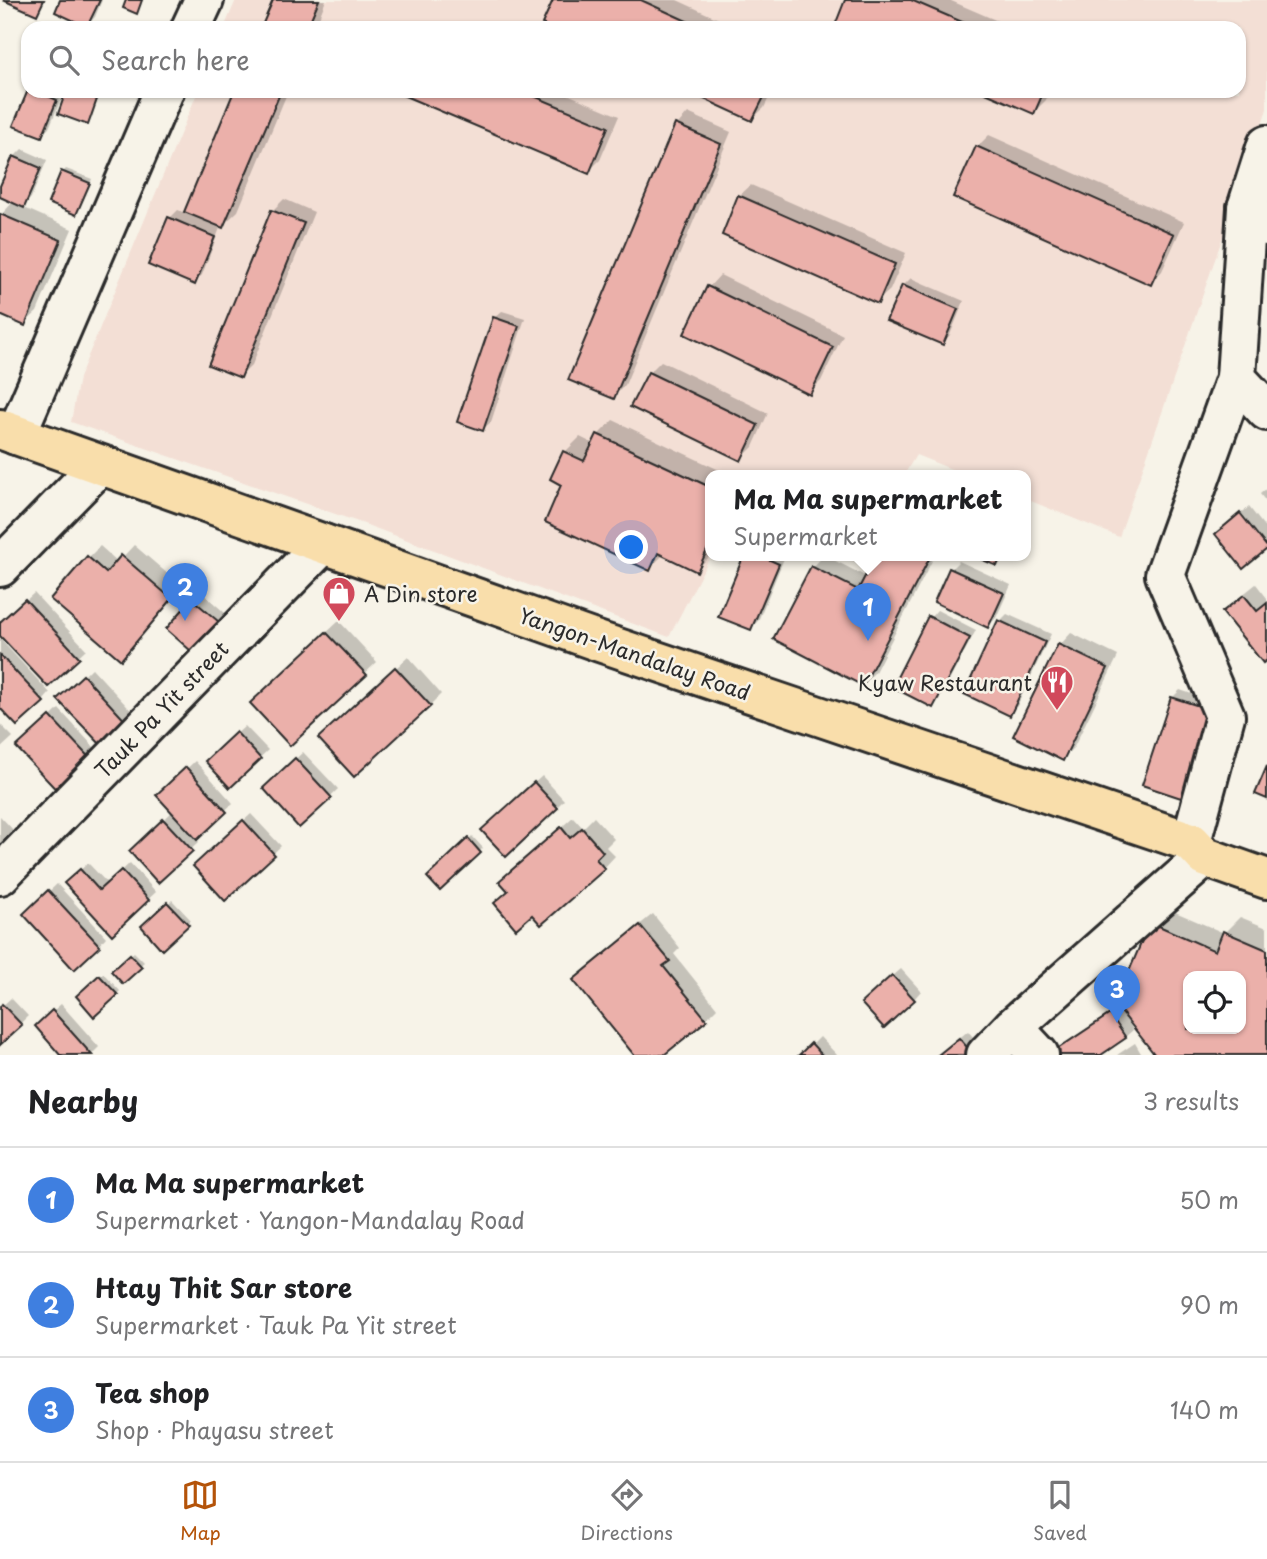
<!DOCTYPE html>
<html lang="en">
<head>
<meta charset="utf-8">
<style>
	:root { --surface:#fff; --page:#f2f2f2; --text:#202124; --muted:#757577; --line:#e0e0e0; --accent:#b45309 }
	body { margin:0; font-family:"Playpen Sans",sans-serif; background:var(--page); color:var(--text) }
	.controls { position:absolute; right:21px; bottom:21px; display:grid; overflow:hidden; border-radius:14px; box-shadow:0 2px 5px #0004 }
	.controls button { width:63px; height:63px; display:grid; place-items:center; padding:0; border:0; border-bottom:2px solid var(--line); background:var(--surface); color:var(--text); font:35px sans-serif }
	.you { position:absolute; left:632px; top:548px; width:24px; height:24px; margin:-18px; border:5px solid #fff; border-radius:50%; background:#1a73e8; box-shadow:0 0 0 10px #1a73e833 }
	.badge { display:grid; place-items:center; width:46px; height:46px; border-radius:50%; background:var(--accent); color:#fff; font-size:23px; font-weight:700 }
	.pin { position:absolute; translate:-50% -58px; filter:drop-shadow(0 2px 4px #0008) }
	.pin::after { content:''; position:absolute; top:37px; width:24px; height:21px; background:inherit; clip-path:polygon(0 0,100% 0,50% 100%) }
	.popup { position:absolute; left:705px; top:470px; width:326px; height:91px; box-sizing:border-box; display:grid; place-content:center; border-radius:14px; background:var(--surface); filter:drop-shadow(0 2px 5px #0005); font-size:23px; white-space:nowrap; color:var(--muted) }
	.popup b { font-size:26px; color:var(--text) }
	.popup::after { content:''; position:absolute; left:50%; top:100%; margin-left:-14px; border:14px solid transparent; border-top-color:var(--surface) }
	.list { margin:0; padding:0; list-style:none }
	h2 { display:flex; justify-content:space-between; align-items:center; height:91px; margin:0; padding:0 28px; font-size:30px }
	h2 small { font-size:23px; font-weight:400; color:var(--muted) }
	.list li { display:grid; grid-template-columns:46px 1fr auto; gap:21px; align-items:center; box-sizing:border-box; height:105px; padding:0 28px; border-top:2px solid var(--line) }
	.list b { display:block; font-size:26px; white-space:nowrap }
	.list p { margin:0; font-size:23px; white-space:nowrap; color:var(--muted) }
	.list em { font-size:23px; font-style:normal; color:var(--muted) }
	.icon { flex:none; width:38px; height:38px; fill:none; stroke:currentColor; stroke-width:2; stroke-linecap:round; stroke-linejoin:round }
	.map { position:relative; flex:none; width:1267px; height:1055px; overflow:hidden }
	.search { position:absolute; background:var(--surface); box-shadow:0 2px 5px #0004; left:21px; right:21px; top:21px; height:77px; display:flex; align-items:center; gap:18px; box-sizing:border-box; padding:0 24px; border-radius:21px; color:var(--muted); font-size:26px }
	.sheet { height:406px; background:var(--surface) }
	nav { display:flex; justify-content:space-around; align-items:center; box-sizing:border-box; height:98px; border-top:2px solid var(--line); background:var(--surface); font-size:19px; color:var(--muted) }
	nav a { display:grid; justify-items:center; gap:4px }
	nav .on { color:var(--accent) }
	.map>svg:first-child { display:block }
	.built { fill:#f3dfd5 }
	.shadow { fill:#0003; fill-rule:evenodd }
	.building { fill:#ebb0aa; stroke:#2b2b2b; stroke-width:2; fill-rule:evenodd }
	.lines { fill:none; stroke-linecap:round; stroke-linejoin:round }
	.minor-casing { stroke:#2b2b2b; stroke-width:44 }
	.trunk-casing { stroke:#2b2b2b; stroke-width:44 }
	.minor { stroke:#f7f3e8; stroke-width:38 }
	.trunk { stroke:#f9deab; stroke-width:38 }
	.labels { text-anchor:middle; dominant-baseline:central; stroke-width:5; stroke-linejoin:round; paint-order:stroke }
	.poi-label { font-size:21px; fill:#2b2b2b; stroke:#f7f3e8; text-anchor:start }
	.street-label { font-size:21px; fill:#2b2b2b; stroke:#f7f3e8 }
</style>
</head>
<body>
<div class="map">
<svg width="1267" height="1055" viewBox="0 0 1267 1055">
	<rect width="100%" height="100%" fill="#f7f3e8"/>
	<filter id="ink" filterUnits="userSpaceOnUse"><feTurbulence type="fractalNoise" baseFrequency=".0143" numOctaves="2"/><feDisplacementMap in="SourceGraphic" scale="14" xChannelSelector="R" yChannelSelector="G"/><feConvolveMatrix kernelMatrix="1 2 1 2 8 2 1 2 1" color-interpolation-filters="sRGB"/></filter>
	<g filter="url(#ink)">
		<!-- built -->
		<polygon class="built" points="236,0 1267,0 1267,109 1119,537 1026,499 1026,475 966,475 916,455 904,475 710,475 711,555 669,637 364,524 71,422 79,378 198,91 1239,91 1239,28 224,28"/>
		<!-- shadow -->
		<g class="shadow">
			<polygon points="62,0 102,0 95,17 87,25"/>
			<polygon points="275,0 326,0 315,28 263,28"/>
			<polygon points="555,0 677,0 738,28 555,28"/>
			<polygon points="847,0 949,0 1014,28 838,28"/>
			<polygon points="401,24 411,28 396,28"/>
			<polygon points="30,91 64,92 49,128 41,135"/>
			<polygon points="68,91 86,91 99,96 91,120 88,123"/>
			<polygon points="236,91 288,91 238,211 220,228 202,275 194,283 170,218 178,210 185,213"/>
			<polygon points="397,91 560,91 619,116 600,160 588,172"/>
			<polygon points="691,91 772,91 764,108 752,119"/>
			<polygon points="985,91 1042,91 1038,100 1042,100 1046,91 1049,91 1046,100 1034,112"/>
			<polygon points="688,113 731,132 625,385 613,397 677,125"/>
			<polygon points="989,135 1184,222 1162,271 1151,283 977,147"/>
			<polygon points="22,149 47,160 31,198 22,207 72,229 37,312 25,323 0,313 0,216 14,201 0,195 0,190 14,157"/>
			<polygon points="66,169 92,179 79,210 76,213 63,172"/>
			<polygon points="751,185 906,253 890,290 878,301 739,196"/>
			<polygon points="284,199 314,212 252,365 241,376 272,211"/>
			<polygon points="720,275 843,335 821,381 809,393 709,287"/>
			<polygon points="911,278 964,301 950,335 942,343 903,286"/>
			<polygon points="502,311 525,318 491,422 483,429 494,318"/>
			<polygon points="661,361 768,413 753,447 741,459 649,373"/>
			<polygon points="613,420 730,475 710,475 711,555 697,569 664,554 649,569 564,484 565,452 580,437 594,444 598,435"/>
			<polygon points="1267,488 1267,503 1260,494"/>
			<polygon points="1249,507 1267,530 1267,547 1243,566 1225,526"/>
			<polygon points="134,545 183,587 132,646 88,558 100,546 118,562"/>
			<polygon points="746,555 785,556 758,621 750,628"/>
			<polygon points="824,555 867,577 878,555 935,555 875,672 863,684 776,639 813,567"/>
			<polygon points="959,561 1011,585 996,618 988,626 936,601 951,569"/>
			<polygon points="1256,584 1267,598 1267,658 1224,612 1236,600"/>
			<polygon points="201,592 232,619 206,648 168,629"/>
			<polygon points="34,593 86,649 48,685 0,633 0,624"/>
			<polygon points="937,610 976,630 940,698 932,706 930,618"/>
			<polygon points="1007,614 1051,634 1017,706 1009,713 1000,621"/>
			<polygon points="339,621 377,662 290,744 263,692"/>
			<polygon points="1071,633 1118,656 1074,747 1062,759 1015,735 1060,645"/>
			<polygon points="0,639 50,693 43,701 0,706"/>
			<polygon points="408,657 441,694 430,705 332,727"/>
			<polygon points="92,668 136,716 128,724 60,699"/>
			<polygon points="1180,690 1221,704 1194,791 1172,698"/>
			<polygon points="59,709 105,759 65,797 19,747"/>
			<polygon points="0,724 13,737 0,749"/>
			<polygon points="245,726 268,750 230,786 215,754"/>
			<polygon points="303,752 338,789 299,826 265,788"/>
			<polygon points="195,761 233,803 196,838 199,842 158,880 131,851 173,811 166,788"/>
			<polygon points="542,776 564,800 557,807 491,823"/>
			<polygon points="251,814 281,846 225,899 195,866"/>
			<polygon points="0,816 17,834 0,850"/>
			<polygon points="573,817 583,828 594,817 614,839 606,847 615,856 604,868 510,890 513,870"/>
			<polygon points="472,836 483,848 440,888 430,877"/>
			<polygon points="88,863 108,884 130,863 156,892 112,933 74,876"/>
			<polygon points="57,884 106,937 99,945 25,914"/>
			<polygon points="172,900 191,920 162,947 143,927"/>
			<path d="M1166 908 1224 933 1240 917 1267 928V1055H1157L1130 1021 1128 1022 1133 1030 1125 1037 1098 1055 1052 1054 1060 1046 1119 1007 1151 923ZM1188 976H1241V1029H1188Z"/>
			<polygon points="653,914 680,948 674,954 717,1008 706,1019 661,1055 636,1055 575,980 586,968"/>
			<polygon points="134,952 144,962 123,981 113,971"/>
			<polygon points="901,969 921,991 914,999 871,995"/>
			<polygon points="103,973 120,991 95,1014 78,996"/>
			<polygon points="11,998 28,1016 0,1043 0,1008"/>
			<polygon points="61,1004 99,1047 91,1055 63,1055 45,1018"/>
			<polygon points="968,1031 982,1048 939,1055"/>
			<polygon points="820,1037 837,1055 802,1055"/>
			<polygon points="1135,1043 1142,1055 1117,1055"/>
		</g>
		<!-- building -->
		<g class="building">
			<polygon points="3,0 44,0 37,15"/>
			<polygon points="60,0 100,0 87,27 55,12"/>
			<polygon points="126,0 142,0 137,14 123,8"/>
			<polygon points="273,0 319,0 307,28 261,28"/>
			<polygon points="553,0 641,0 702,28 551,28 542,24"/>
			<polygon points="845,0 911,0 976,28 834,28"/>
			<polygon points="28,90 37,91 57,100 42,137 13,126"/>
			<polygon points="66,91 74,91 97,99 88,125 58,114"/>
			<polygon points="234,91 281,91 223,228 184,212"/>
			<polygon points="393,91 522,91 608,127 589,174"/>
			<polygon points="687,91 767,91 752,121"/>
			<polygon points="981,91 1044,91 1034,114"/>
			<polygon points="675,124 721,144 614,399 568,380"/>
			<polygon points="976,146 1174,234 1151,285 953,197"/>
			<polygon points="13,156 41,168 24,208 0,197 0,186"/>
			<polygon points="61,171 90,183 76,215 48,203"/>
			<polygon points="738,195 895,264 878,304 722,235"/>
			<polygon points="271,210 304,223 241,378 208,365"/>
			<polygon points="0,214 61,240 25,326 0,315"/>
			<polygon points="168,217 215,237 195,285 148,265"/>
			<polygon points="902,285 958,309 943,345 886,321"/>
			<polygon points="707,286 833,347 810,395 684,334"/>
			<polygon points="493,317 519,326 483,431 457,422"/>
			<polygon points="648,372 758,425 741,461 630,407"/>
			<polygon points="597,434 710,487 710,544 697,572 658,553 650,571 545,522 561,485 550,479 563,451 584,461"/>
			<polygon points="1240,513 1267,547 1267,549 1243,569 1215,534"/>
			<polygon points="121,555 172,599 121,660 50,599 87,556 106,573"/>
			<polygon points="744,555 759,555 779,564 751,630 718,617"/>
			<polygon points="876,555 921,555 929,559 863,686 773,639 811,566 858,590"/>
			<polygon points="971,555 1002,555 997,566"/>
			<polygon points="949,568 1004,593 988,628 934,602"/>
			<polygon points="1244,595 1257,611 1267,603 1267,660 1263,663 1222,612"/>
			<polygon points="25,599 80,658 48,687 0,636 0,622"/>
			<polygon points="192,599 225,627 199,658 166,629"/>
			<polygon points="928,616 970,638 933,708 892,687"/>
			<polygon points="998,620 1045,642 1010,716 964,694"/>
			<polygon points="326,632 367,675 290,746 250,703"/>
			<polygon points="1058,644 1108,668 1063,761 1013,736"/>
			<polygon points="0,655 44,702 17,726 0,708"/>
			<polygon points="395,667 431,706 354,777 318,738"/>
			<polygon points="83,675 129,725 104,748 57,699"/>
			<polygon points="1171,697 1215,711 1187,800 1142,785"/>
			<polygon points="50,716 99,768 65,799 16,747"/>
			<polygon points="236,732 261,759 230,788 205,761"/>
			<polygon points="295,758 332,798 299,828 263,788"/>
			<polygon points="1267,766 1267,799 1255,794"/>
			<polygon points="186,767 227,812 197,840 156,795"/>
			<polygon points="534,782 558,808 506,857 481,830"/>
			<polygon points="163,819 193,851 158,883 129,851"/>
			<polygon points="243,820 275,855 225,901 193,866"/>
			<polygon points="561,827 570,838 582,828 603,852 596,859 605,869 541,925 532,915 516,929 494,903 508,891 499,881"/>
			<polygon points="468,838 481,853 440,891 427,877"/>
			<polygon points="80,869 99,890 121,870 149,900 112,935 64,883"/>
			<polygon points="48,890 100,946 74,970 23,914"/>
			<polygon points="167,902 189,925 162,950 141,926"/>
			<path d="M1150 922 1215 951 1223 931 1267 950V1055H1155L1115 1004ZM1188 976H1241V1029H1188Z"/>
			<polygon points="640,925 670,961 663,966 707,1020 664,1055 634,1055 573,980"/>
			<polygon points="130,954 142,967 123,984 111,971"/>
			<polygon points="99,975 118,995 94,1017 76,996"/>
			<polygon points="892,975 915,1000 884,1028 861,1003"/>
			<polygon points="2,1004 22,1025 0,1045 0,1007"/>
			<polygon points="52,1010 92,1055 60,1055 35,1026"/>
			<polygon points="1110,1014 1126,1038 1101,1055 1051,1055 1050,1054"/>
			<polygon points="959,1038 974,1055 938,1055"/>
			<polygon points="811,1043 822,1055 799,1055"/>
		</g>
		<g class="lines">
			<defs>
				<g id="minor">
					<polyline points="191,28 204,0"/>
					<polyline points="1267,145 1247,208 1267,226"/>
					<polyline points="1247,208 1236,378 1267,411"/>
					<polyline points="16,435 164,91"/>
					<polyline points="0,567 100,465"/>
					<polyline points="1191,842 1225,716 1165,575 1236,378"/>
					<polyline points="0,875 323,544"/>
					<polyline points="1013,1027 1039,1055"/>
					<polyline points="986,1055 1013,1027 1205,857"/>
				</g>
				<polyline id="trunk" points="0,429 600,642 1191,842 1205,857 1267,879"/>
			</defs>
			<!-- minor casing -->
			<use href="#minor" class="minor-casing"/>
			<!-- trunk casing -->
			<use href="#trunk" class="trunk-casing"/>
			<!-- minor -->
			<use href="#minor" class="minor"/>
			<!-- trunk -->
			<use href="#trunk" class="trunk"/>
		</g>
	</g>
	<!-- icons -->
	<defs>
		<symbol id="shop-pin" viewBox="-11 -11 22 30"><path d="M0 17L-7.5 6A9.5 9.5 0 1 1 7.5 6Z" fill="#d1495b" stroke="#f7f3e8"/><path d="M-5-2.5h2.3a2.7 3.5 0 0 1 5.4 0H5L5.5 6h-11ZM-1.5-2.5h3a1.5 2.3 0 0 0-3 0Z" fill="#fff"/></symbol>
		<symbol id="restaurant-pin" viewBox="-11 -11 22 30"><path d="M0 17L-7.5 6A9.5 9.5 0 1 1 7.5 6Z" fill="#d1495b" stroke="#f7f3e8"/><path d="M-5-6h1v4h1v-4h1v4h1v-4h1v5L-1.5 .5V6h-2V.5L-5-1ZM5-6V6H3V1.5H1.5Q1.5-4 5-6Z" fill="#fff"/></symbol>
	</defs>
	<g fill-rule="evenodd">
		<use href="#shop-pin" x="320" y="574" width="38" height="52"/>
		<use href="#restaurant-pin" x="1038" y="663" width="38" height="52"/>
	</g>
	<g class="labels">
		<!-- poi labels -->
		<g class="poi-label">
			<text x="364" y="593">A Din store</text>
			<text x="1032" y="682" text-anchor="end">Kyaw Restaurant</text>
		</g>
		<!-- street labels -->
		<g class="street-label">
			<text transform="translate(635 653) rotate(19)">Yangon-Mandalay Road</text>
			<text transform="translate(161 709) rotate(-46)">Tauk Pa Yit street</text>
		</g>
	</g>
</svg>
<div class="controls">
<button><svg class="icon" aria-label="locate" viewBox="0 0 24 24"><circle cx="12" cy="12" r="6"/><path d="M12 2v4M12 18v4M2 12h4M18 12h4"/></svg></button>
</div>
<div class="you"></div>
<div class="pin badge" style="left:868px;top:641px;background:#3f7fe0">1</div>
<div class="popup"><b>Ma Ma supermarket</b>Supermarket</div>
<div class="pin badge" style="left:185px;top:621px;background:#3f7fe0">2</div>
<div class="pin badge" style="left:1117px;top:1023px;background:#3f7fe0">3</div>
<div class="search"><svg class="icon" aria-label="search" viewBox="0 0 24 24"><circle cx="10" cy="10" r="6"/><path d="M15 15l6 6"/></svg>Search here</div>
</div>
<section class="sheet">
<h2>Nearby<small>3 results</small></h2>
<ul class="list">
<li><span class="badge" style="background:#3f7fe0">1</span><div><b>Ma Ma supermarket</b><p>Supermarket · Yangon-Mandalay Road</p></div><em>50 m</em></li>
<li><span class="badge" style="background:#3f7fe0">2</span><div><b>Htay Thit Sar store</b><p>Supermarket · Tauk Pa Yit street</p></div><em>90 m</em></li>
<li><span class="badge" style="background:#3f7fe0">3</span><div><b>Tea shop</b><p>Shop · Phayasu street</p></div><em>140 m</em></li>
</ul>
</section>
<nav>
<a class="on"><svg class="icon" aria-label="map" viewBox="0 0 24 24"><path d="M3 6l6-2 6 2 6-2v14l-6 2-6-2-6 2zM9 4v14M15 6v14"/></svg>Map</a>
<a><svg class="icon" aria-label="directions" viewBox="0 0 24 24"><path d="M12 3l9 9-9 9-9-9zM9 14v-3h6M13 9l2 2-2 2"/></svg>Directions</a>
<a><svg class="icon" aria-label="saved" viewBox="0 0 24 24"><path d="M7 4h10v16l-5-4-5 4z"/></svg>Saved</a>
</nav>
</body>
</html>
